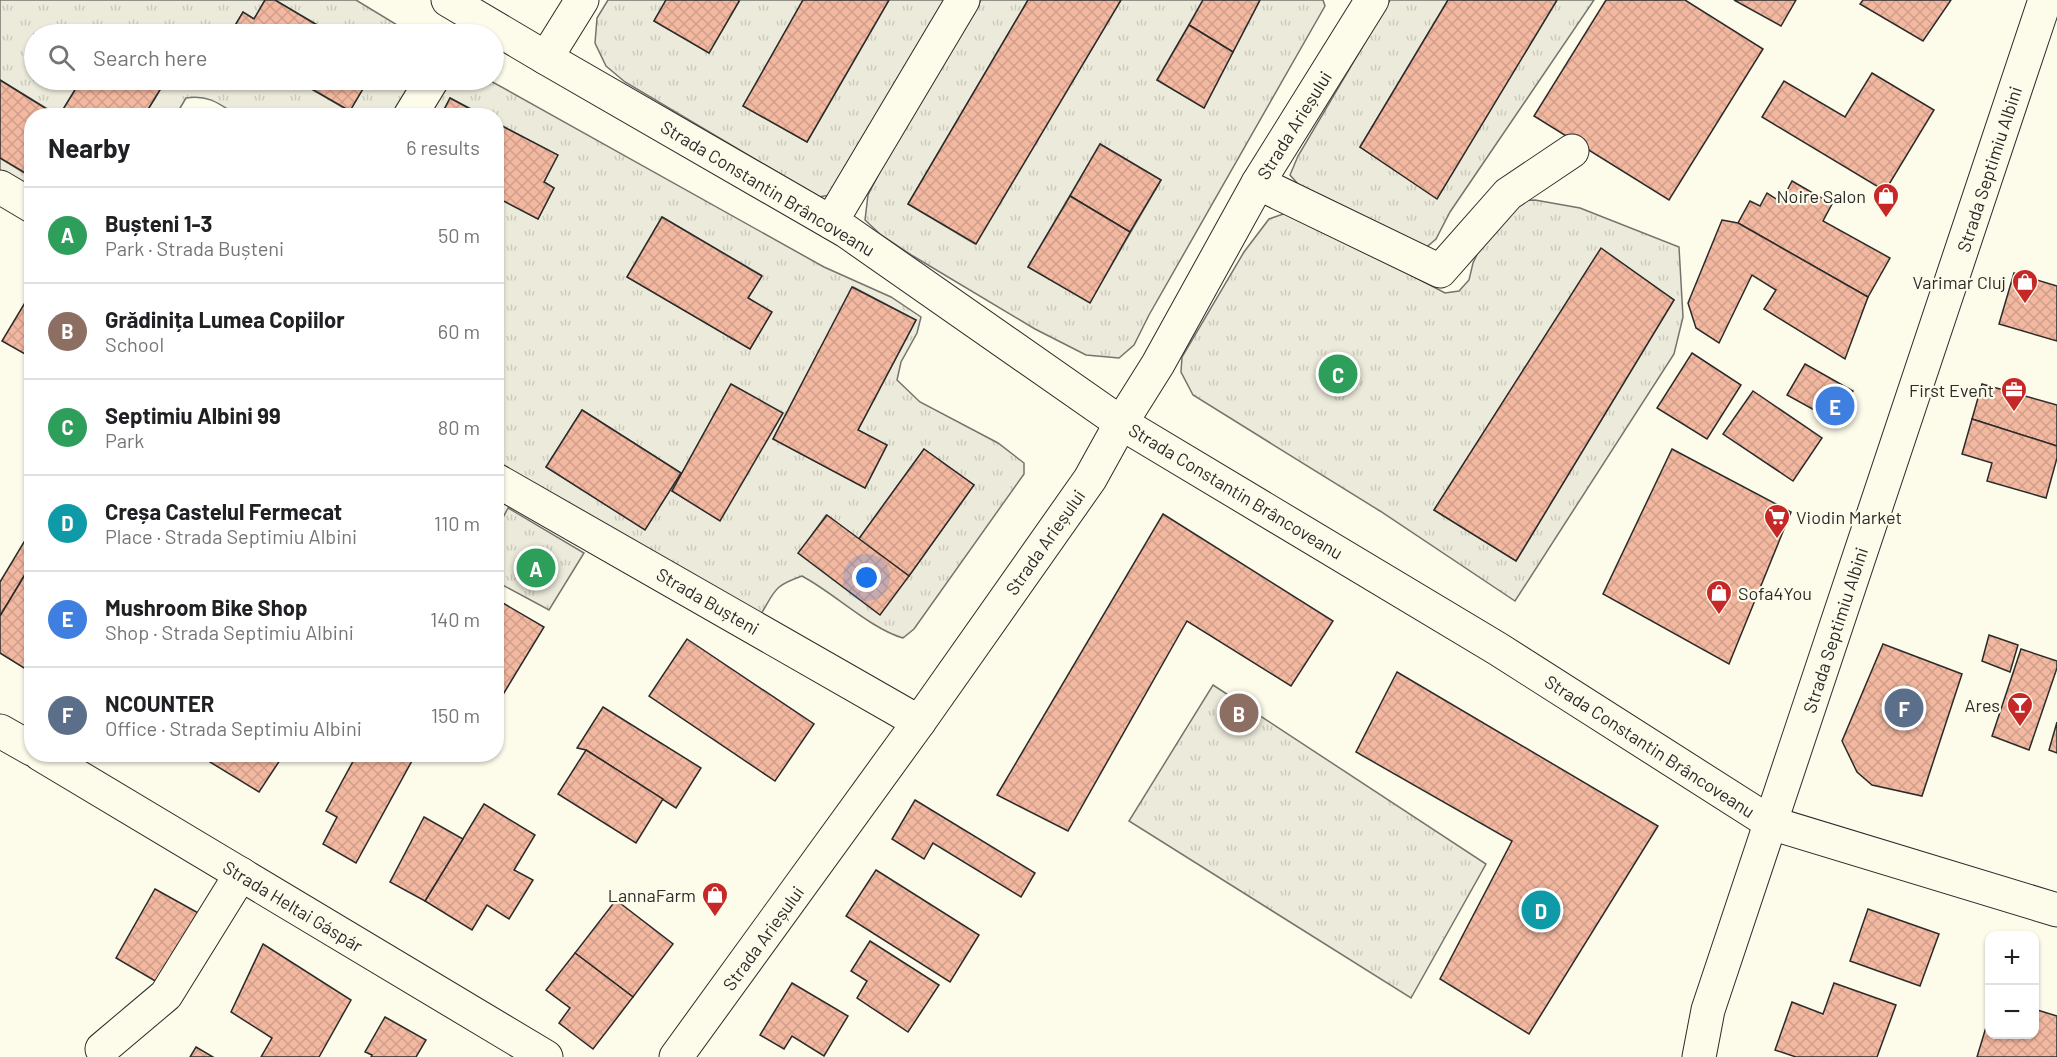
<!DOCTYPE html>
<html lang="en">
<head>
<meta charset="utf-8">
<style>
	:root { --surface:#fff; --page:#f2f2f2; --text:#202124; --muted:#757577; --line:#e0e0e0; --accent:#0b8043 }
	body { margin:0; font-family:Barlow,sans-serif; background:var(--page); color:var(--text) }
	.controls { position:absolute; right:18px; bottom:18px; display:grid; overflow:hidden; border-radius:12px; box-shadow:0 2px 4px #0004 }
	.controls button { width:54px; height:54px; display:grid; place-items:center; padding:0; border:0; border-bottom:2px solid var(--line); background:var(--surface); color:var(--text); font:30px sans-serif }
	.you { position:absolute; left:867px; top:578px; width:21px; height:21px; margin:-15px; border:4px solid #fff; border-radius:50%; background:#1a73e8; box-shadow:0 0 0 9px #1a73e833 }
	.badge { display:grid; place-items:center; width:39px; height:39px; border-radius:50%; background:var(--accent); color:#fff; font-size:20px; font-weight:700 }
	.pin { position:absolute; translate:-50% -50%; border:3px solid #fff; box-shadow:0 2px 6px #0006 }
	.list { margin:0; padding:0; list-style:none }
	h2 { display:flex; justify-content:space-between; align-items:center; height:78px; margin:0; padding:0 24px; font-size:26px }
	h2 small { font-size:20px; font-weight:400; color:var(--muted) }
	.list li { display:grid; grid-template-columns:39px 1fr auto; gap:18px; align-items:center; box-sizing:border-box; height:96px; padding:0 24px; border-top:2px solid var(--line) }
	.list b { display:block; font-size:22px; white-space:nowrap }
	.list p { margin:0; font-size:20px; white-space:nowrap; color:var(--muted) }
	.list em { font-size:20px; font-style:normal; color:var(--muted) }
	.icon { flex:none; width:33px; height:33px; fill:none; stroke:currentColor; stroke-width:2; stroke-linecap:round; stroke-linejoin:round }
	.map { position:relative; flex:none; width:2057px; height:1057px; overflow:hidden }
	.search { position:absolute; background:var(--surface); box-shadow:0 2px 4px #0004; left:24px; top:24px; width:480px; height:66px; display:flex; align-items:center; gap:15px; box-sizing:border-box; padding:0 21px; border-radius:33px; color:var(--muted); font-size:22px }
	.panel { position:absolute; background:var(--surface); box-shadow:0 2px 4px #0004; left:24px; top:108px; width:480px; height:654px; border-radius:24px }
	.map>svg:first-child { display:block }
	.grass { fill:url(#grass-tufts); stroke:#74746e; stroke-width:1.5; fill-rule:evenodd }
	.building { fill:url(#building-cross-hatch); stroke:#2b2b2b; stroke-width:1.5 }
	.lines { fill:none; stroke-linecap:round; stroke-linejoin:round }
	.minor-casing { stroke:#2b2b2b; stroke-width:35 }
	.minor { stroke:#fdfbea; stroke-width:33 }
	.labels { text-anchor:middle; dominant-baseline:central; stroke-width:4.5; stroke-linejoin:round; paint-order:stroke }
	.street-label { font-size:18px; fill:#2b2b2b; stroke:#fdfbea }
	.poi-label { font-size:18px; fill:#2b2b2b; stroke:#fdfbea; text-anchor:end }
</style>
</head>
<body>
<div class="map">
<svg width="2057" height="1057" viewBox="0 0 2057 1057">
	<defs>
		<pattern id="grass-tufts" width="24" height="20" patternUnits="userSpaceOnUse" patternTransform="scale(1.5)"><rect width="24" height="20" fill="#ecebdb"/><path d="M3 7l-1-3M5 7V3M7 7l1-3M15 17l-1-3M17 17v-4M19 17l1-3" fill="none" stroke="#cbcabc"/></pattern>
		<pattern id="building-cross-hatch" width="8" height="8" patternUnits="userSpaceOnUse" patternTransform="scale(1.5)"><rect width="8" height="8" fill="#f2b8a0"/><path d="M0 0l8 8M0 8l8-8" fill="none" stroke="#d09e8a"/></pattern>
	</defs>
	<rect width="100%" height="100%" fill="#fdfbea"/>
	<!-- grass -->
	<g class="grass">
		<polygon points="0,0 265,0 254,19 243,12 230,34 114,34 110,32 108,34 34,34 34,80 81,80 59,116 0,80"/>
		<polygon points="275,0 356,0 412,34 333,34"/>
		<polygon points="608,0 666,0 654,21 709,53 740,0 803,0 743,106 807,142 889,0 949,0 830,195 819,197 625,82 606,66 595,43 597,18"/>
		<path d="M981 0H1028L908 204 975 244 1121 0H1203L1157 80 1204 108 1260 0H1323L1325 6 1149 315 1134 345 1119 358 1086 355 1035 329 913 256 880 234 865 220 868 195 886 160ZM1100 144 1161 180 1090 302 1028 267Z"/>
		<polygon points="1390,0 1448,0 1360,147 1437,198 1557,0 1594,0 1450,212 1436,239 1423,250 1307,194 1290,175 1298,156"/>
		<path d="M166 80H296L349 111 367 82 363 80H489L824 267 891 297 921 317 917 333 901 362 897 380 920 402 998 443 1024 463V474L914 629 903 638C871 629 834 593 802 576 774 586 776 589 761 614L497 467V197L538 219 554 188 544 182 557 155 497 123 496 116 483 115 450 98 441 115 238 116C220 104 208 94 186 98L176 115 144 116ZM662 217 761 275 748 298 771 313 750 349 627 277ZM853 287 916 320 858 430 887 445 865 488 773 439ZM731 384 720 520 672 491ZM582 410 681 473 645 529 546 467ZM924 449 974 485 909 576 799 553 826 515 858 540Z"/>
		<polygon points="0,158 31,177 31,196 0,178"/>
		<path d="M1535 200 1580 208 1679 247 1683 317 1674 354 1515 601 1380 511 1193 395 1181 372 1182 357 1244 252 1269 219 1286 213 1373 255 1445 293 1459 291 1469 280 1473 263 1486 235 1509 201ZM1601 249 1674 300 1516 561 1434 510Z"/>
		<polygon points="508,508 584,553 549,610 497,582 497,529"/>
		<polygon points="1213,685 1486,864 1411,998 1129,821"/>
	</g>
	<!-- building -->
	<g class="building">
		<polygon points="265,0 275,0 317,25 311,34 230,34 243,12 254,19"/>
		<polygon points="666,0 738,0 739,1 709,53 654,21"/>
		<polygon points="803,0 889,0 807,142 743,106"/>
		<polygon points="1028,0 1121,0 976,244 908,204"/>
		<polygon points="1203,0 1260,0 1233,52 1189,25"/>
		<polygon points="1448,0 1557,0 1437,199 1360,147"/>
		<polygon points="1606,0 1685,0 1763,49 1669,200 1534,116"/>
		<polygon points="1734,0 1796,0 1781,26"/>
		<polygon points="1863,0 1951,0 1923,41 1860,4"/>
		<polygon points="317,25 333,34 311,34"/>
		<polygon points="1189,25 1233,52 1204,108 1157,80"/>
		<polygon points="1872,73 1934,110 1885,191 1762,117 1784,81 1845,117"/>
		<polygon points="0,80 58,116 32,116 32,177 0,158"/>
		<polygon points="81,80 166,80 144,116 59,116"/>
		<polygon points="296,80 363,80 367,82 350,111"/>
		<polygon points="450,98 483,116 441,116"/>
		<polygon points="496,123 558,155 544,182 554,188 538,219 496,197"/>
		<polygon points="1100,144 1161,180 1130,232 1070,196"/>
		<polygon points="1792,181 1832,204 1823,221 1890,258 1868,297 1738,223 1750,201 1760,206 1767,193 1781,202"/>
		<polygon points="1070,196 1130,232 1090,303 1028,267"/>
		<polygon points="662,217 762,276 748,298 772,312 750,349 627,277"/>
		<polygon points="1722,220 1738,223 1868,297 1845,359 1764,309 1776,290 1752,275 1719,343 1696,328 1688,303"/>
		<polygon points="1601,248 1674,300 1516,561 1434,510"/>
		<polygon points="2014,273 2057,286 2057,341 1999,324"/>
		<polygon points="852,287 916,320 858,430 887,445 865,488 773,439"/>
		<polygon points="32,291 32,358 2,341"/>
		<polygon points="1692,353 1741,385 1707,439 1657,408"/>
		<polygon points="1805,364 1853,391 1836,422 1787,395"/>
		<polygon points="731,384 783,413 720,521 672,491"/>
		<polygon points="1982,384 2057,405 2057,446 1972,419"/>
		<polygon points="1753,391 1822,438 1793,481 1723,434"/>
		<polygon points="582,410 681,473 645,530 546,467"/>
		<polygon points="1972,419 2057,446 2057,458 2046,498 1987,481 1992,463 1962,454"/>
		<polygon points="924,449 974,485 909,576 858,540"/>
		<polygon points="1672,449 1791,512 1729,664 1603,594"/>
		<polygon points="1163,514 1333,621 1291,686 1187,621 1068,831 997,795"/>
		<polygon points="827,515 909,576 880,615 798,553"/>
		<polygon points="24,542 32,547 32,563 0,616 0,582"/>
		<polygon points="32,563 32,673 0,653 0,616"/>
		<polygon points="496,599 544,627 496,706"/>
		<polygon points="1989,635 2018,645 2010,672 1982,661"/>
		<polygon points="687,639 814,724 775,781 649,696"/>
		<polygon points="1883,644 1962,674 1922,796 1872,785 1857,772 1842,741"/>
		<polygon points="2021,649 2057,661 2057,668 2029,750 1992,736"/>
		<polygon points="1397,672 1658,826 1529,1034 1440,979 1512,841 1356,752"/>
		<polygon points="603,707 701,768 676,808 586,750 577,748"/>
		<polygon points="2057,722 2057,753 2049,750"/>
		<polygon points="586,750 663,799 636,843 558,794"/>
		<polygon points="215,754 284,754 259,792 210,762"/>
		<polygon points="357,754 404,754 413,759 356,863 323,844 337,817 326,811"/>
		<polygon points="915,800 1035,873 1021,897 933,843 924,859 892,839"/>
		<polygon points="484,804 535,835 514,870 533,880 509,919 487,905 472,930 425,901"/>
		<polygon points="424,817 463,839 425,901 390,882"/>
		<polygon points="876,870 979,935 950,982 846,916"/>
		<polygon points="155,889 202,915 162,985 116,958"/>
		<polygon points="616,900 673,944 633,997 575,953"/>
		<polygon points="1868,909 1939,934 1920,986 1850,961"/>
		<polygon points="870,941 939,985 908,1032 857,998 867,981 851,971"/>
		<polygon points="263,944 351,1000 319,1057 261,1057 272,1038 231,1012"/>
		<polygon points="575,953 633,997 593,1049 559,1023 570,1008 546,990"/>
		<polygon points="792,983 848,1016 824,1056 792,1036 784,1049 760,1035"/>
		<polygon points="1834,983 1896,1005 1877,1057 1796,1057 1775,1050 1792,1002 1823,1014"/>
		<polygon points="2034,1009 2057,1016 2057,1057 1977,1057 1990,1014 1990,1034 2034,1034"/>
		<polygon points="385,1017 426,1040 416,1057 371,1057 372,1055 365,1052"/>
		<polygon points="196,1047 213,1057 190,1057"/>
	</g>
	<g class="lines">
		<defs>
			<g id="minor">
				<polyline points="448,0 546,58 846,231 1121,423 1498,649 1771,823 2057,910"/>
				<polyline points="546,58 582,0"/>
				<polyline points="410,116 432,80"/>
				<polyline points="1258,183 1440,271 1508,194 1572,151"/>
				<polyline points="0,187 32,206"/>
				<polyline points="831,222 963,0"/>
				<polyline points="496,480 919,722"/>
				<polyline points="0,731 32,749"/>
				<polyline points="40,754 546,1057"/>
				<polyline points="102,1049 166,995 241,874"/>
				<polyline points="676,1057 919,722 1090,479 1121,423 1158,364 1258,183 1372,0"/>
				<polyline points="1699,1057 1708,1010 2045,0"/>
			</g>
		</defs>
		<!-- minor casing -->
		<use href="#minor" class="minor-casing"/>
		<!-- minor -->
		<use href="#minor" class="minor"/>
	</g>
	<!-- icons -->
	<defs>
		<symbol id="shop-pin" viewBox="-11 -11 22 30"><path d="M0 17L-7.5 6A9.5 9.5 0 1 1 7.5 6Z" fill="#c62828" stroke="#fdfbea"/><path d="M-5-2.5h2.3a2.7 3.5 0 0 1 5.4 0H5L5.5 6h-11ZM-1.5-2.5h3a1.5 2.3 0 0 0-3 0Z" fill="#fff"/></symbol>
		<symbol id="office-pin" viewBox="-11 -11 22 30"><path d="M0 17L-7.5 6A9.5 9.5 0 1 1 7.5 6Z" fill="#c62828" stroke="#fdfbea"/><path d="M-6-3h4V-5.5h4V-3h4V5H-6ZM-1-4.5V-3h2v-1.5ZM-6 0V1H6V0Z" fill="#fff"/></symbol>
		<symbol id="supermarket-pin" viewBox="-11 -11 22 30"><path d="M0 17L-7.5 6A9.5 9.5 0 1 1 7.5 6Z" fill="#c62828" stroke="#fdfbea"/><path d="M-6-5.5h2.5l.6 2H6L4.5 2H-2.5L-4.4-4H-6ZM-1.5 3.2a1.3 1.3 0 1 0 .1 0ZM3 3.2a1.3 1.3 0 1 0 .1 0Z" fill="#fff"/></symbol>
		<symbol id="bar-pin" viewBox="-11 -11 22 30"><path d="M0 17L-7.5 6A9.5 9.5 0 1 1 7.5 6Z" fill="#c62828" stroke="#fdfbea"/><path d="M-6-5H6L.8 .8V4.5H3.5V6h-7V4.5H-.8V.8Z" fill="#fff"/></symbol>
	</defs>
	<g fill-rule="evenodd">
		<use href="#shop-pin" x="1871" y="181" width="30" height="40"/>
		<use href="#shop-pin" x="2010" y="267" width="30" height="40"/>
		<use href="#office-pin" x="1999" y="375" width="30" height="40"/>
		<use href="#supermarket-pin" x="1762" y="502" width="30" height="40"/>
		<use href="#shop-pin" x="1704" y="578" width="30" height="40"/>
		<use href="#bar-pin" x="2005" y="690" width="30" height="40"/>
		<use href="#shop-pin" x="700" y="880" width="30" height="40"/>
	</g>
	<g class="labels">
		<!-- street labels -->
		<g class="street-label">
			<text transform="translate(1294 125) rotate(-58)">Strada Arieșului</text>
			<text transform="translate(1989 169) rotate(-72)">Strada Septimiu Albini</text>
			<text transform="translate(768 188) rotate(31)">Strada Constantin Brâncoveanu</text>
			<text transform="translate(1236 491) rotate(31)">Strada Constantin Brâncoveanu</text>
			<text transform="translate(1045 542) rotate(-55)">Strada Arieșului</text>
			<text transform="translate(708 601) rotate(30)">Strada Bușteni</text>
			<text transform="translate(1835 630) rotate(-72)">Strada Septimiu Albini</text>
			<text transform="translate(1650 746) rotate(33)">Strada Constantin Brâncoveanu</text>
			<text transform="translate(293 906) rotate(31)">Strada Heltai Gáspár</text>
			<text transform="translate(763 938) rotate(-54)">Strada Arieșului</text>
		</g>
		<!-- poi labels -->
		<g class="poi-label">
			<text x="1866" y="196">Noire Salon</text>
			<text x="2006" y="282">Varimar Cluj</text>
			<text x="1994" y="390">First Event</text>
			<text x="1796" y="517" text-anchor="start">Viodin Market</text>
			<text x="1738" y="593" text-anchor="start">Sofa4You</text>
			<text x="2000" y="705">Ares</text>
			<text x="696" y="895">LannaFarm</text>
		</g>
	</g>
</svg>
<div class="controls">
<button>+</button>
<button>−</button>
</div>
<div class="you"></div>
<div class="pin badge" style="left:536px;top:568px;background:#2e9e5b">A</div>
<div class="pin badge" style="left:1239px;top:713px;background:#8d6e63">B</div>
<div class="pin badge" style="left:1338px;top:374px;background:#2e9e5b">C</div>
<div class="pin badge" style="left:1541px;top:910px;background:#0f9aa8">D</div>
<div class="pin badge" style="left:1835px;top:406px;background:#3f7fe0">E</div>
<div class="pin badge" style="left:1904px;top:708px;background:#5c6f8a">F</div>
<div class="search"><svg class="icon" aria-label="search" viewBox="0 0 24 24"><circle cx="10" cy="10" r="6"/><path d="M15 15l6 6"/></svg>Search here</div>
<section class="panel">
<h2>Nearby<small>6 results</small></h2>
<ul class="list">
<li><span class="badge" style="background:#2e9e5b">A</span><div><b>Bușteni 1-3</b><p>Park · Strada Bușteni</p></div><em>50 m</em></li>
<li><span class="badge" style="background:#8d6e63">B</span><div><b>Grădinița Lumea Copiilor</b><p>School</p></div><em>60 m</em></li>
<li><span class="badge" style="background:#2e9e5b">C</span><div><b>Septimiu Albini 99</b><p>Park</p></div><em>80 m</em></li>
<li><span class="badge" style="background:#0f9aa8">D</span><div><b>Creșa Castelul Fermecat</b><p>Place · Strada Septimiu Albini</p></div><em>110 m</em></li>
<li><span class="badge" style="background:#3f7fe0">E</span><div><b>Mushroom Bike Shop</b><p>Shop · Strada Septimiu Albini</p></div><em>140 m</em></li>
<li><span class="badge" style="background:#5c6f8a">F</span><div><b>NCOUNTER</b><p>Office · Strada Septimiu Albini</p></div><em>150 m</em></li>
</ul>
</section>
</div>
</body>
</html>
